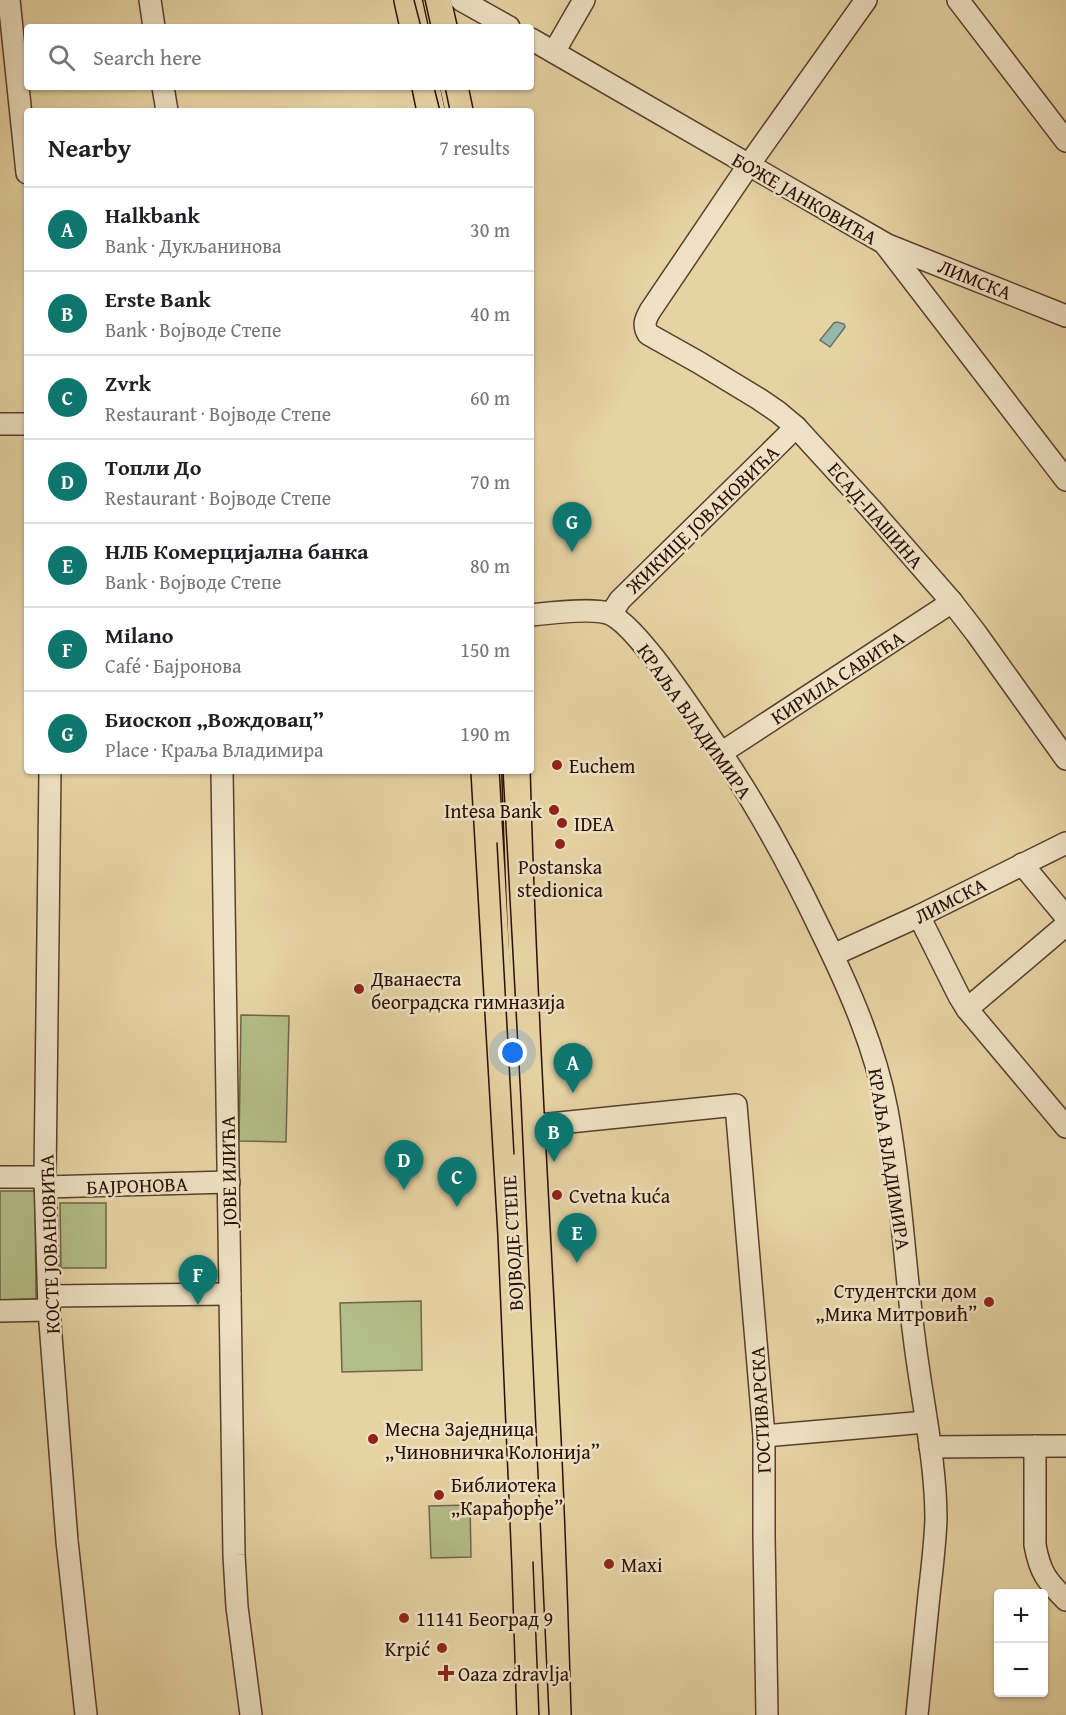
<!DOCTYPE html>
<html lang="en">
<head>
<meta charset="utf-8">
<style>
	:root { --surface:#fff; --page:#f6f6f6; --text:#202124; --muted:#757577; --line:#e0e0e0; --accent:#0f766e }
	body { margin:0; font-family:"Gentium Book Plus",serif; background:var(--page); color:var(--text) }
	.controls { position:absolute; right:18px; bottom:18px; display:grid; overflow:hidden; border-radius:6px; box-shadow:0 2px 4px #0004 }
	.controls button { width:54px; height:54px; display:grid; place-items:center; padding:0; border:0; border-bottom:2px solid var(--line); background:var(--surface); color:var(--text); font:30px sans-serif }
	.you { position:absolute; left:513px; top:1053px; width:21px; height:21px; margin:-15px; border:4px solid #fff; border-radius:50%; background:#1a73e8; box-shadow:0 0 0 9px #1a73e833 }
	.badge { display:grid; place-items:center; width:39px; height:39px; border-radius:50%; background:var(--accent); color:#fff; font-size:20px; font-weight:700 }
	.pin { position:absolute; translate:-50% -50px; filter:drop-shadow(0 2px 3px #0008) }
	.pin::after { content:''; position:absolute; top:32px; width:21px; height:18px; background:inherit; clip-path:polygon(0 0,100% 0,50% 100%) }
	.list { margin:0; padding:0; list-style:none }
	h2 { display:flex; justify-content:space-between; align-items:center; height:78px; margin:0; padding:0 24px; font-size:26px }
	h2 small { font-size:20px; font-weight:400; color:var(--muted) }
	.list li { display:grid; grid-template-columns:39px 1fr auto; gap:18px; align-items:center; box-sizing:border-box; height:84px; padding:0 24px; border-top:2px solid var(--line) }
	.list b { display:block; font-size:22px; white-space:nowrap }
	.list p { margin:0; font-size:20px; white-space:nowrap; color:var(--muted) }
	.list em { font-size:20px; font-style:normal; color:var(--muted) }
	.icon { flex:none; width:33px; height:33px; fill:none; stroke:currentColor; stroke-width:2; stroke-linecap:round; stroke-linejoin:round }
	.map { position:relative; flex:none; width:1066px; height:1715px; overflow:hidden }
	.search { position:absolute; background:var(--surface); box-shadow:0 2px 4px #0004; left:24px; top:24px; width:510px; height:66px; display:flex; align-items:center; gap:15px; box-sizing:border-box; padding:0 21px; border-radius:6px; color:var(--muted); font-size:22px }
	.panel { position:absolute; background:var(--surface); box-shadow:0 2px 4px #0004; left:24px; top:108px; width:510px; height:666px; border-radius:6px }
	.map>svg:first-child { display:block }
	.green { fill:#b3bd87; stroke:#6e6646; stroke-width:1.5 }
	.water { fill:#97b7ac; stroke:#6b7369; stroke-width:1.5 }
	.lines { fill:none; stroke-linecap:round; stroke-linejoin:round }
	.minor-casing { stroke:#583f2c; stroke-width:24 }
	.major-casing { stroke:#290e04; stroke-width:30 }
	.minor { stroke:#efe2c4; stroke-width:21 }
	.major { stroke:#e6d3a4; stroke-width:27 }
	.tram { stroke:#290e04; stroke-width:1.5 }
	.poi-dot { fill:#8f2418; stroke:#efe2c4; stroke-width:2 }
	.labels { text-anchor:middle; dominant-baseline:central; stroke-width:5; stroke-linejoin:round; paint-order:stroke }
	.street-label { font-size:20px; fill:#290e04; stroke:#efe2c4 }
	.poi-label { font-size:20px; fill:#290e04; stroke:#efe2c4; text-anchor:start }
</style>
</head>
<body>
<div class="map">
<svg width="1066" height="1715" viewBox="0 0 1066 1715">
	<rect width="100%" height="100%" fill="#e6d3a4"/>
	<filter id="stains"><feTurbulence type="fractalNoise" baseFrequency=".00333" numOctaves="4"/><feColorMatrix values="0 0 0 0 .2 0 0 0 0 .09 0 0 0 0 .02 0 0 0 .5 -.17"/></filter>
	<radialGradient id="worn" r=".72"><stop offset=".6" stop-color="#630" stop-opacity="0"/><stop offset="1" stop-color="#630" stop-opacity=".3"/></radialGradient>
	<!-- green -->
	<g class="green">
		<polygon points="241,1015 289,1016 286,1142 239,1141"/>
		<polygon points="0,1191 35,1191 36,1299 0,1300"/>
		<polygon points="60,1203 106,1203 106,1268 61,1268"/>
		<polygon points="421,1301 422,1370 342,1372 340,1303"/>
		<polygon points="470,1505 471,1557 431,1558 429,1506"/>
	</g>
	<!-- water -->
	<polygon class="water" points="837,322 844,324 845,327 830,347 820,340 834,323"/>
	<g class="lines">
		<defs>
			<g id="minor">
				<polyline points="9,0 27,173"/>
				<polyline points="150,0 154,27"/>
				<polyline points="461,0 509,27"/>
				<path d="M866 0 748 166 650 311C645 320 643 325 648 334L698 362 759 399 778 412 796 427 871 509 952 602 976 633 1066 759"/>
				<polyline points="958,0 1066,141"/>
				<polyline points="531,39 884,243 1066,480"/>
				<polyline points="554,52 584,0"/>
				<polyline points="163,87 167,111"/>
				<polyline points="885,244 1066,316"/>
				<polyline points="0,424 27,424"/>
				<polyline points="611,614 620,600 796,427"/>
				<path d="M531 615C549 613 591 608 607 613 635 621 696 717 715 744 756 803 790 866 821 931 849 988 875 1047 887 1110 901 1185 904 1261 914 1336 921 1396 936 1460 936 1519 935 1545 932 1570 929 1595 925 1635 921 1675 917 1715"/>
				<polyline points="721,753 952,602"/>
				<polyline points="50,771 45,1177 49,1310 67,1541 86,1715"/>
				<polyline points="222,771 234,1555 237,1607 251,1715"/>
				<polyline points="1022,864 1066,917"/>
				<polyline points="919,916 959,996 967,1009 1066,1127"/>
				<polyline points="833,955 919,916 1066,843"/>
				<polyline points="967,1009 1066,925"/>
				<polyline points="530,1126 736,1105 764,1436 764,1537 767,1715"/>
				<polyline points="0,1177 45,1177"/>
				<polyline points="45,1187 229,1182"/>
				<polyline points="49,1296 230,1294"/>
				<polyline points="0,1311 49,1310"/>
				<polyline points="764,1436 926,1422"/>
				<path d="M1035 1446V1545C1040 1573 1047 1581 1066 1600"/>
				<polyline points="930,1447 1066,1446"/>
			</g>
			<g id="major">
				<polyline points="408,0 414,27"/>
				<polyline points="437,0 443,27"/>
				<polyline points="426,87 431,111"/>
				<polyline points="454,87 459,111"/>
				<polyline points="485,771 512,1234 526,1564 531,1715"/>
				<path d="M516 771C522 988 535 1204 546 1421 551 1519 554 1617 557 1715"/>
			</g>
		</defs>
		<!-- minor casing -->
		<use href="#minor" class="minor-casing"/>
		<!-- major casing -->
		<use href="#major" class="major-casing"/>
		<!-- minor -->
		<use href="#minor" class="minor"/>
		<!-- major -->
		<use href="#major" class="major"/>
		<!-- tram -->
		<g class="tram">
			<polyline points="414,0 421,27"/>
			<polyline points="425,0 431,27"/>
			<polyline points="434,87 440,111"/>
			<polyline points="445,87 450,111"/>
			<polyline points="503,771 521,1101 549,1715"/>
			<polyline points="497,843 514,1154"/>
			<polyline points="533,1562 539,1715"/>
		</g>
	</g>
	<!-- markers -->
	<g class="poi-dot">
		<circle cx="557" cy="765" r="6"/>
		<circle cx="554" cy="810" r="6"/>
		<circle cx="562" cy="823" r="6"/>
		<circle cx="560" cy="844" r="6"/>
		<circle cx="359" cy="989" r="6"/>
		<circle cx="557" cy="1195" r="6"/>
		<circle cx="989" cy="1302" r="6"/>
		<circle cx="373" cy="1439" r="6"/>
		<circle cx="439" cy="1495" r="6"/>
		<circle cx="609" cy="1564" r="6"/>
		<circle cx="404" cy="1618" r="6"/>
		<circle cx="442" cy="1648" r="6"/>
		<path d="M443 1664h6v6h6v6h-6v6h-6v-6h-6v-6h6z"/>
	</g>
	<g class="labels">
		<!-- street labels -->
		<g class="street-label">
			<text transform="translate(805 198) rotate(30)">БОЖЕ ЈАНКОВИЋА</text>
			<text transform="translate(975 279) rotate(22)">ЛИМСКА</text>
			<text transform="translate(876 515) rotate(49)">ЕСАД-ПАШИНА</text>
			<text transform="translate(702 519) rotate(-44)">ЖИКИЦЕ ЈОВАНОВИЋА</text>
			<text transform="translate(837 677) rotate(-33)">КИРИЛА САВИЋА</text>
			<text transform="translate(695 721) rotate(55)">КРАЉА ВЛАДИМИРА</text>
			<text transform="translate(950 900) rotate(-27)">ЛИМСКА</text>
			<text transform="translate(890 1159) rotate(81)">КРАЉА ВЛАДИМИРА</text>
			<text transform="translate(228 1171) rotate(-91)">ЈОВЕ ИЛИЋА</text>
			<text transform="translate(137 1185) rotate(-2)">БАЈРОНОВА</text>
			<text transform="translate(512 1243) rotate(-93)">ВОЈВОДЕ СТЕПЕ</text>
			<text transform="translate(49 1244) rotate(-92)">КОСТЕ ЈОВАНОВИЋА</text>
			<text transform="translate(760 1410) rotate(-93)">ГОСТИВАРСКА</text>
		</g>
		<!-- poi labels -->
		<g class="poi-label">
			<text x="569" y="765">Euchem</text>
			<text x="542" y="810" text-anchor="end">Intesa Bank</text>
			<text x="574" y="823">IDEA</text>
			<text x="560" y="866" text-anchor="middle">Postanska<tspan x="560" dy="23">stedionica</tspan></text>
			<text x="371" y="978">Дванаеста<tspan x="371" dy="23">београдска гимназија</tspan></text>
			<text x="569" y="1195">Cvetna kuća</text>
			<text x="977" y="1290" text-anchor="end">Студентски дом<tspan x="977" dy="23">„Мика Митровић”</tspan></text>
			<text x="385" y="1428">Месна Заједница<tspan x="385" dy="23">„Чиновничка Колонија”</tspan></text>
			<text x="451" y="1484">Библиотека<tspan x="451" dy="23">„Карађорђе”</tspan></text>
			<text x="621" y="1564">Maxi</text>
			<text x="416" y="1618">11141 Београд 9</text>
			<text x="430" y="1648" text-anchor="end">Krpić</text>
			<text x="458" y="1673">Oaza zdravlja</text>
		</g>
	</g>
	<rect width="100%" height="100%" filter="url(#stains)"/>
	<rect width="100%" height="100%" fill="url(#worn)"/>
</svg>
<div class="controls">
<button>+</button>
<button>−</button>
</div>
<div class="you"></div>
<div class="pin badge" style="left:573px;top:1093px">A</div>
<div class="pin badge" style="left:554px;top:1162px">B</div>
<div class="pin badge" style="left:457px;top:1207px">C</div>
<div class="pin badge" style="left:404px;top:1190px">D</div>
<div class="pin badge" style="left:577px;top:1263px">E</div>
<div class="pin badge" style="left:198px;top:1305px">F</div>
<div class="pin badge" style="left:572px;top:552px">G</div>
<div class="search"><svg class="icon" aria-label="search" viewBox="0 0 24 24"><circle cx="10" cy="10" r="6"/><path d="M15 15l6 6"/></svg>Search here</div>
<section class="panel">
<h2>Nearby<small>7 results</small></h2>
<ul class="list">
<li><span class="badge">A</span><div><b>Halkbank</b><p>Bank · Дукљанинова</p></div><em>30 m</em></li>
<li><span class="badge">B</span><div><b>Erste Bank</b><p>Bank · Војводе Степе</p></div><em>40 m</em></li>
<li><span class="badge">C</span><div><b>Zvrk</b><p>Restaurant · Војводе Степе</p></div><em>60 m</em></li>
<li><span class="badge">D</span><div><b>Топли До</b><p>Restaurant · Војводе Степе</p></div><em>70 m</em></li>
<li><span class="badge">E</span><div><b>НЛБ Комерцијална банка</b><p>Bank · Војводе Степе</p></div><em>80 m</em></li>
<li><span class="badge">F</span><div><b>Milano</b><p>Café · Бајронова</p></div><em>150 m</em></li>
<li><span class="badge">G</span><div><b>Биоскоп „Вождовац”</b><p>Place · Краља Владимира</p></div><em>190 m</em></li>
</ul>
</section>
</div>
</body>
</html>
